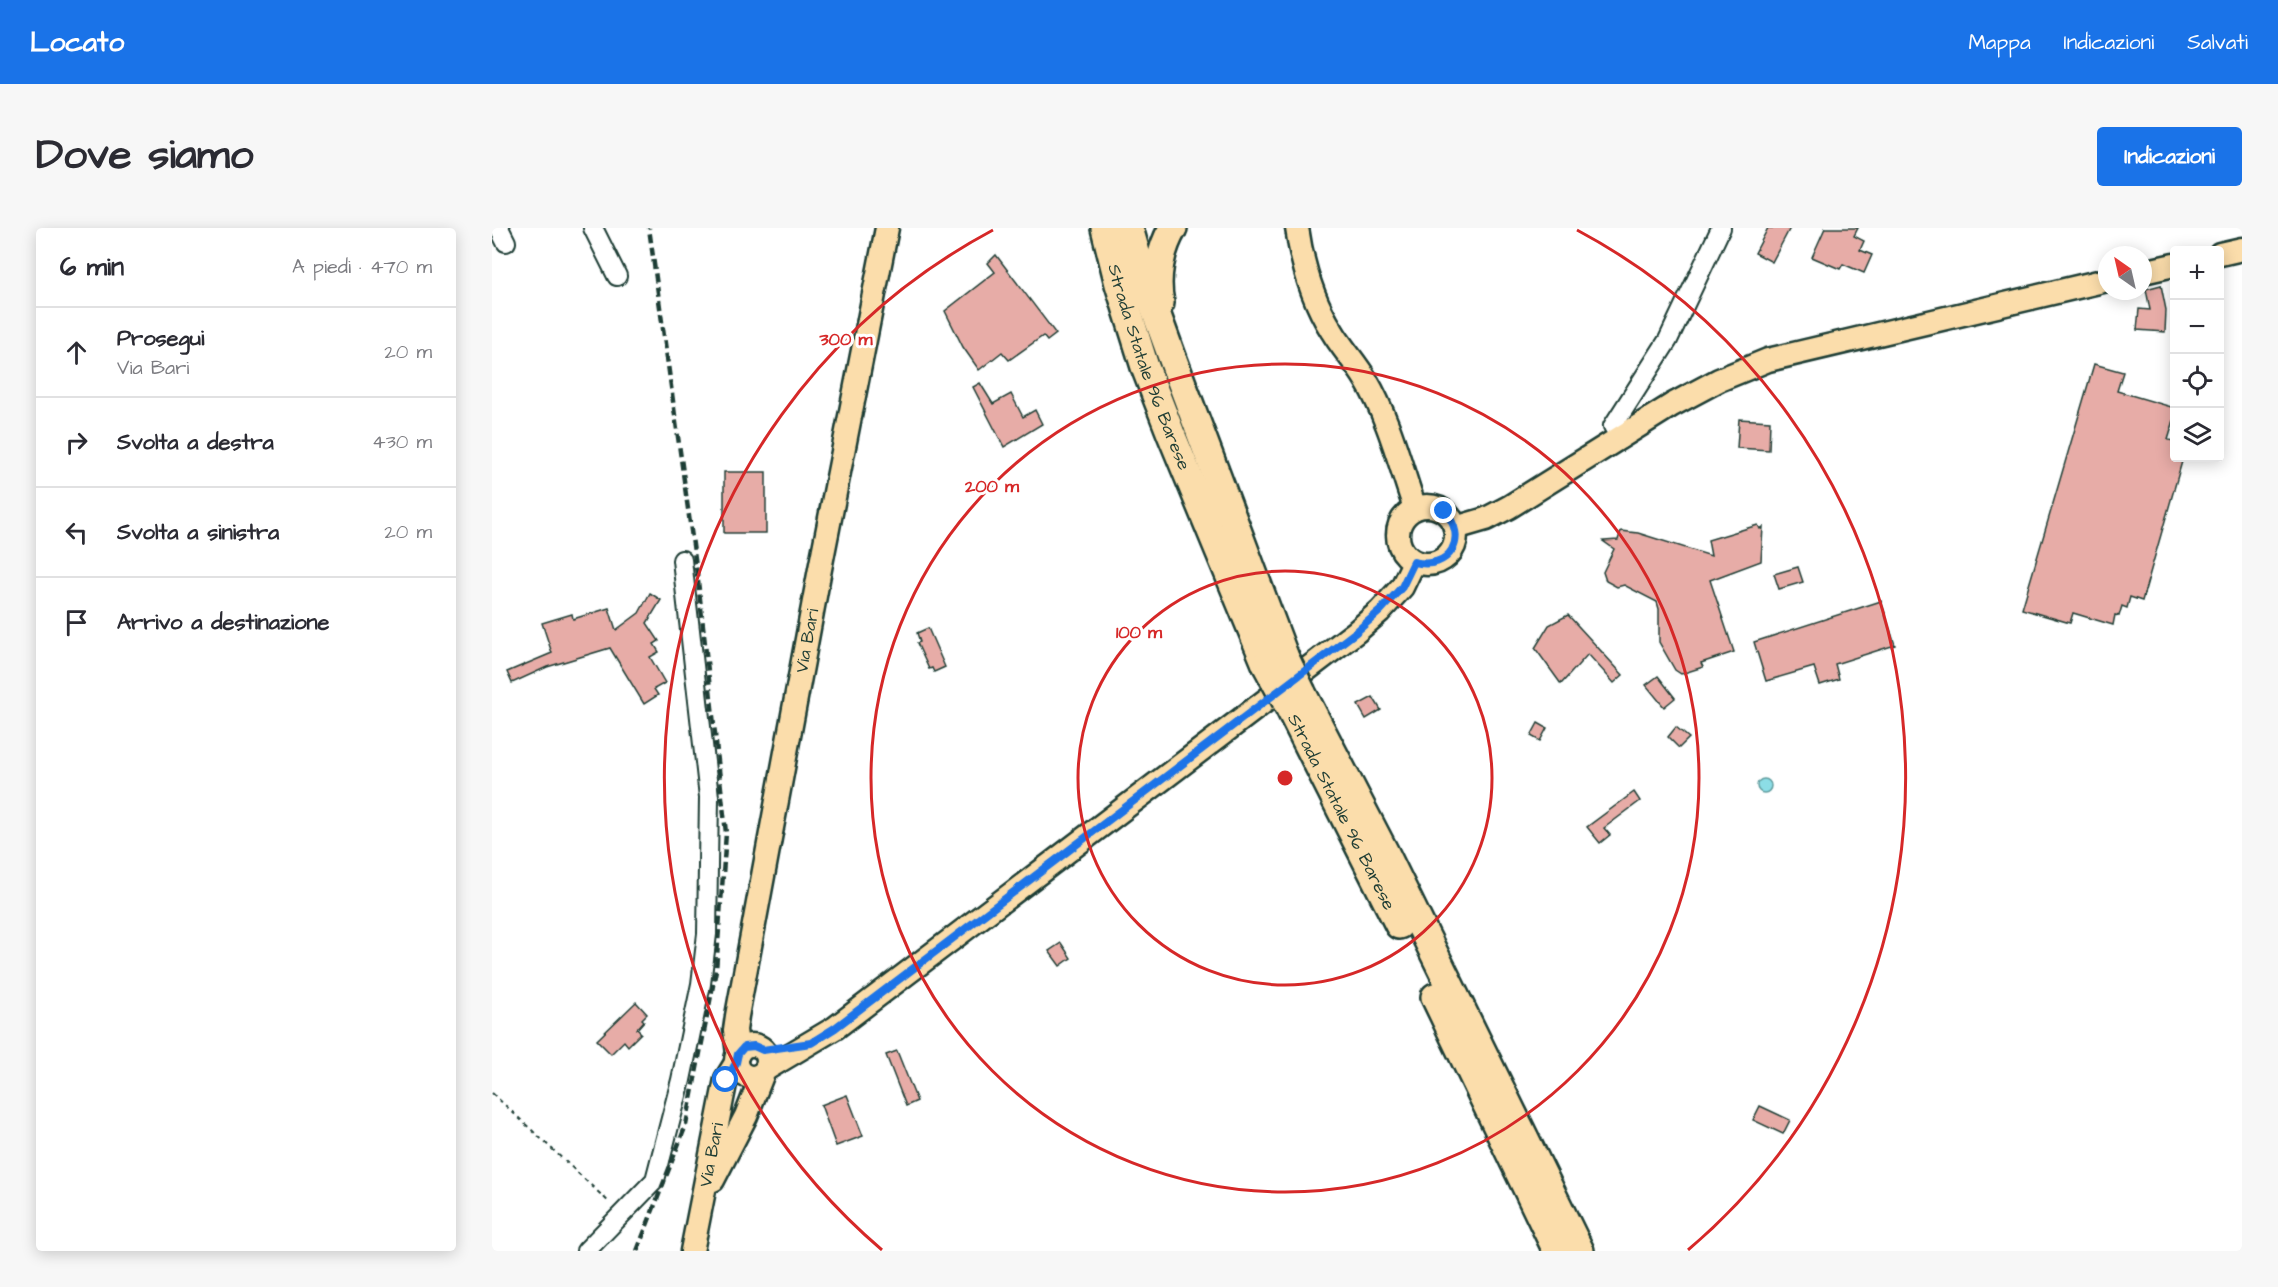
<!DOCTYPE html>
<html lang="it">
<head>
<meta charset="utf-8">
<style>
	:root { --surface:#fff; --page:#f7f7f7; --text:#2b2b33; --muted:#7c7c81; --line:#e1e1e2; --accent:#1a73e8 }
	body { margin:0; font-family:"Architects Daughter",sans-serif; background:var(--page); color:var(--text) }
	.controls { position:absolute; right:18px; top:18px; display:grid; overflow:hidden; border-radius:6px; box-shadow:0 3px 15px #0003 }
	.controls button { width:54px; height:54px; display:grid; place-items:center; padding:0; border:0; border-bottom:2px solid var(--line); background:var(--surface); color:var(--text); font:30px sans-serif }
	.compass { position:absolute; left:1606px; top:18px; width:54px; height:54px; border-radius:50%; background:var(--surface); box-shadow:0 3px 15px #0003; rotate:326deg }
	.stop { position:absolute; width:18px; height:18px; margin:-14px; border:4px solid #1a73e8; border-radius:50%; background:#fff }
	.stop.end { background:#1a73e8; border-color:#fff; box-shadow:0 2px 6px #0008 }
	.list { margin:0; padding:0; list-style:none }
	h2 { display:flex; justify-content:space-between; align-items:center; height:78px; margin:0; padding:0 24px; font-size:26px }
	h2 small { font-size:20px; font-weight:400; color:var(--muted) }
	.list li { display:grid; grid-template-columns:39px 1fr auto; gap:18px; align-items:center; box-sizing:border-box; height:90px; padding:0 24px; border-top:2px solid var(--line) }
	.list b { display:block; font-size:22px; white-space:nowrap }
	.list p { margin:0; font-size:20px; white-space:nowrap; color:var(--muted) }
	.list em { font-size:20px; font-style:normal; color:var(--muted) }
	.icon { flex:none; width:33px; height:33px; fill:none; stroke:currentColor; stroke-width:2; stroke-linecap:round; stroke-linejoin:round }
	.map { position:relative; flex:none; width:1750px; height:1023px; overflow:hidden; border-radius:6px }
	header { display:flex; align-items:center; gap:36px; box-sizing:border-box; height:84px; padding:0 30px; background:var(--accent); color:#fff }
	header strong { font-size:28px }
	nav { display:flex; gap:33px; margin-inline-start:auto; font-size:21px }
	.intro { display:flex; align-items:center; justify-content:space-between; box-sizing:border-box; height:144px; padding:0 36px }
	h1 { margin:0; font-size:42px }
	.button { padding:15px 27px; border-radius:6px; background:var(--accent); color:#fff; font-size:21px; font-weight:700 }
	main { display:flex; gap:36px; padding:0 36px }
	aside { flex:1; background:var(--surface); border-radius:6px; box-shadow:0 3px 15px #0003 }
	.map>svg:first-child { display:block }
	.water { fill:#8cdde6; stroke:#609d9f; stroke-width:1.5 }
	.building { fill:#e7aca7; stroke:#1f3d34; stroke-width:1.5 }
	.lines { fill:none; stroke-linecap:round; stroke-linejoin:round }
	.minor-casing { stroke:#1f3d34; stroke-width:22 }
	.major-casing { stroke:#1f3d34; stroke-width:27 }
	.highway-casing { stroke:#1f3d34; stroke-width:32 }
	.path { stroke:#1f3d34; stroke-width:2; stroke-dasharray:4.5 4.5; stroke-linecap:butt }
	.minor { stroke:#fff; stroke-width:18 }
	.major { stroke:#fbddab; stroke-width:22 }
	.highway { stroke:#fbddab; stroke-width:27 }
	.rail { stroke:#1f3d34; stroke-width:4.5; stroke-dasharray:9 4.5; stroke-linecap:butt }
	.highway-bridge-casing { stroke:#1f3d34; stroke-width:32; stroke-linecap:butt }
	.highway-bridge { stroke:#fbddab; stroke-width:27 }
	.route { stroke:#1a73e8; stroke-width:8 }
	.ring { fill:none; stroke:#d62828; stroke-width:3 }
	.labels { text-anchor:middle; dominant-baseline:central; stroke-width:6; stroke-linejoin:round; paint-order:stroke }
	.street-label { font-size:18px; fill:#1f3d34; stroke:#fff }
	.centre { fill:#d62828; stroke:#fff; stroke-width:3 }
	.ring-label { font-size:18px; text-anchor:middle; font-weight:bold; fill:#d62828; stroke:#fff; stroke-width:6; stroke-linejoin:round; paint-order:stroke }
</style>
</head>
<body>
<header>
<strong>Locato</strong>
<nav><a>Mappa</a><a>Indicazioni</a><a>Salvati</a></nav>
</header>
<div class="intro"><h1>Dove siamo</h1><a class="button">Indicazioni</a></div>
<main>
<aside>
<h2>6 min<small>A piedi · 470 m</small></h2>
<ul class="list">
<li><svg class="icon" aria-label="ahead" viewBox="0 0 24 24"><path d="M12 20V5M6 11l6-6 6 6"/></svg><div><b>Prosegui</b><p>Via Bari</p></div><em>20 m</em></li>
<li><svg class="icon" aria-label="right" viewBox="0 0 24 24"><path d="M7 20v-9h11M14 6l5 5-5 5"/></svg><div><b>Svolta a destra</b></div><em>430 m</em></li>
<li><svg class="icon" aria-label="left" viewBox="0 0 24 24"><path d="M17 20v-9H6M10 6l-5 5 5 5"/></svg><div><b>Svolta a sinistra</b></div><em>20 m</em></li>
<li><svg class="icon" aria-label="arrive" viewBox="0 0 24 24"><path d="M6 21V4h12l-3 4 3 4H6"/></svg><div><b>Arrivo a destinazione</b></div></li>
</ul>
</aside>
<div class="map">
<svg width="1750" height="1023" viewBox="0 0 1750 1023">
	<rect width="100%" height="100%" fill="#fff"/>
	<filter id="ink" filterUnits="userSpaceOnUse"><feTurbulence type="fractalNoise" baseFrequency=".0167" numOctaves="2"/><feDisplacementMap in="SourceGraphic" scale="12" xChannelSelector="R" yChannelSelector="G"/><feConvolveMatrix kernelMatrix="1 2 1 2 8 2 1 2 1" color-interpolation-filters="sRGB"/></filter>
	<g filter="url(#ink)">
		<!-- water -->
		<circle class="water" cx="1272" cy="558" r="7"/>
		<!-- building -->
		<g class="building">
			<polygon points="1276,0 1298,0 1280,34 1263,25"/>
			<polygon points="1333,0 1366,0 1362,8 1372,13 1368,22 1380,27 1372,45 1351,36 1348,41 1320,29"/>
			<polygon points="504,27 564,106 555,113 551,108 517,132 510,124 487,142 471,119 453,83 503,44 496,35"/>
			<polygon points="1669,57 1674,82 1673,104 1645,102 1647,81 1658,82 1654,61"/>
			<polygon points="1602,136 1631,144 1625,163 1683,180 1683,189 1676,212 1683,213 1683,230 1691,230 1650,373 1638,369 1635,380 1630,378 1627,388 1623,387 1621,397 1581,385 1578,395 1530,381"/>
			<polygon points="488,155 501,176 519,166 531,189 543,182 550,196 512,219 481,159"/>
			<polygon points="1247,191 1278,193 1277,222 1245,220"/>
			<rect x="232" y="244" width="42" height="61"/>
			<polygon points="1266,297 1268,301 1271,299 1269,333 1218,352 1242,424 1209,435 1211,439 1189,446 1183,442 1167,414 1167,381 1165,374 1132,357 1125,359 1114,353 1111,344 1122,321 1111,313 1126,312 1129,303 1146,305 1219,328 1216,312"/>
			<polygon points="1306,339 1311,354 1287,361 1282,346"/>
			<polygon points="158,365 169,372 155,395 167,413 162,416 167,424 158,429 173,455 162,461 166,467 152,476 118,420 55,439 20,455 15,444 60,425 50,395 80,386 81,391 117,380 124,402 147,385"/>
			<polygon points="1389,373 1403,417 1343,436 1347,451 1328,457 1322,439 1274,453 1262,414"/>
			<polygon points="1076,387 1131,447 1122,455 1096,426 1069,456 1043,420 1057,397"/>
			<polygon points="436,400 453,439 442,444 440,440 437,441 425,415 428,414 425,405"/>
			<polygon points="1166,448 1183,470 1172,479 1154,457"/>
			<polygon points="881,469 889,482 874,491 866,477"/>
			<polygon points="1046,495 1055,500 1048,513 1039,508"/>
			<polygon points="1184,499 1197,510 1187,520 1176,509"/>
			<polygon points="1142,564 1148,573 1112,600 1118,607 1108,615 1095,599"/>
			<polygon points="569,715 579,730 568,738 557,723"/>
			<polygon points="144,774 155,786 150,791 152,793 145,801 149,805 136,818 132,813 119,826 105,812"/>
			<polygon points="405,823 425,873 414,878 394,827"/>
			<polygon points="355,867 371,908 344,918 329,877"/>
			<polygon points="1268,878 1298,892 1291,906 1261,892"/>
		</g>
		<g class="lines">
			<defs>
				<g id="minor">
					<polyline points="7,0 14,14"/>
					<polyline points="101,0 125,48"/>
					<polyline points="1129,211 1121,198 1176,112 1229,0"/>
					<polyline points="94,1023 163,952 189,852 209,756 215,706 217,569 190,332"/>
				</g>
				<g id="major">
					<path d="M805 0C810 35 821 73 840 103 850 120 864 135 874 152 897 191 908 237 923 280"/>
					<polyline points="1728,26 1750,21"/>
					<polyline points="1651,44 1682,37"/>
					<circle cx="935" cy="307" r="29"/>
					<polyline points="963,300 994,291 1017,279 1180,177 1227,152 1276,132 1615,52"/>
					<circle cx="260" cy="833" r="16"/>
					<path id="s1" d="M246 826 243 802 245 788 328 341 395 0"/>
					<polyline points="274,841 343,800 864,404 888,383 910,359 922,334"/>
					<polyline points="221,952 254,888 271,845"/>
					<path id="s2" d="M200 1023 234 851 244 835"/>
				</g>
				<g id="highway">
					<path id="s3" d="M613 0 627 56 653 139 679 206 774 436"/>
					<polyline points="637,0 650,46 680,129 793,430"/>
					<path d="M668 75C663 50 668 22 681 0"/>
					<polyline points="810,465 893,625 1088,1023"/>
					<path id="s4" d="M794 473 907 697"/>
					<polyline points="943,769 1065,1023"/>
				</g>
			</defs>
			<!-- minor casing -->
			<use href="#minor" class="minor-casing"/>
			<!-- major casing -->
			<use href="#major" class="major-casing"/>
			<!-- highway casing -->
			<use href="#highway" class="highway-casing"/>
			<!-- path -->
			<polyline class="path" points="0,865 118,975"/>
			<!-- minor -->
			<use href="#minor" class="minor"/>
			<!-- major -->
			<use href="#major" class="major"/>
			<!-- highway -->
			<use href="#highway" class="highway"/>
			<!-- rail -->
			<polyline class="rail" points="145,1023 194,897 224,742 234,605 206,353 157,0"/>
			<defs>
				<g id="highway-bridge">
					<polyline points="793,430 810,465"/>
					<polyline points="774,436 794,473"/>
				</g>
			</defs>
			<!-- highway-bridge casing -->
			<use href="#highway-bridge" class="highway-bridge-casing"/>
			<!-- highway-bridge -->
			<use href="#highway-bridge" class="highway-bridge"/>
		</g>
	</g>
	<g class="lines" filter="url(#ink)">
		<!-- route -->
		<path class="route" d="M234 852 244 835 246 826 252 819 262 818 271 822 319 815 343 800 864 404 888 383 910 359 922 334C957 343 978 310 952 283"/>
	</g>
	<!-- distance rings -->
	<g class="ring">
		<circle cx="793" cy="550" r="207"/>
		<circle cx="793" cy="550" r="414"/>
		<path d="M390 1022A621 621 0 0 1 501 2M1085 2A621 621 0 0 1 1196 1022"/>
	</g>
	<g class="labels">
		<!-- street labels -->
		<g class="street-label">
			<text stroke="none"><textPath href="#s3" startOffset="146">Strada Statale 96 Barese</textPath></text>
			<text stroke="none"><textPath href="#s1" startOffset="420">Via Bari</textPath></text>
			<text stroke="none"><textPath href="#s4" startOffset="124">Strada Statale 96 Barese</textPath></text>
			<text stroke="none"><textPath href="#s2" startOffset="98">Via Bari</textPath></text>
		</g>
	</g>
	<circle cx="793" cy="550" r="9" class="centre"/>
	<g class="ring-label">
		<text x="354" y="117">300 m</text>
		<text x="500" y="264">200 m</text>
		<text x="647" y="410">100 m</text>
	</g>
</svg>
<div class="controls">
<button>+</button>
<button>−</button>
<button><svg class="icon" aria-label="locate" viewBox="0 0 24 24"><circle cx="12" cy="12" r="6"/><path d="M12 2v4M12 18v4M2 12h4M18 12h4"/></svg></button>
<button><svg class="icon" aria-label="layers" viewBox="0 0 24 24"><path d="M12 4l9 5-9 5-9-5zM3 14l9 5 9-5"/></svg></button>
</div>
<svg class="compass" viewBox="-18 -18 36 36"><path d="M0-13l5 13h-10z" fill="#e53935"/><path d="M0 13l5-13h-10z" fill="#7c7c81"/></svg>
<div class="stop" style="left:234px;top:852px"></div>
<div class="stop end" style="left:952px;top:283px"></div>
</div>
</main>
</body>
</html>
